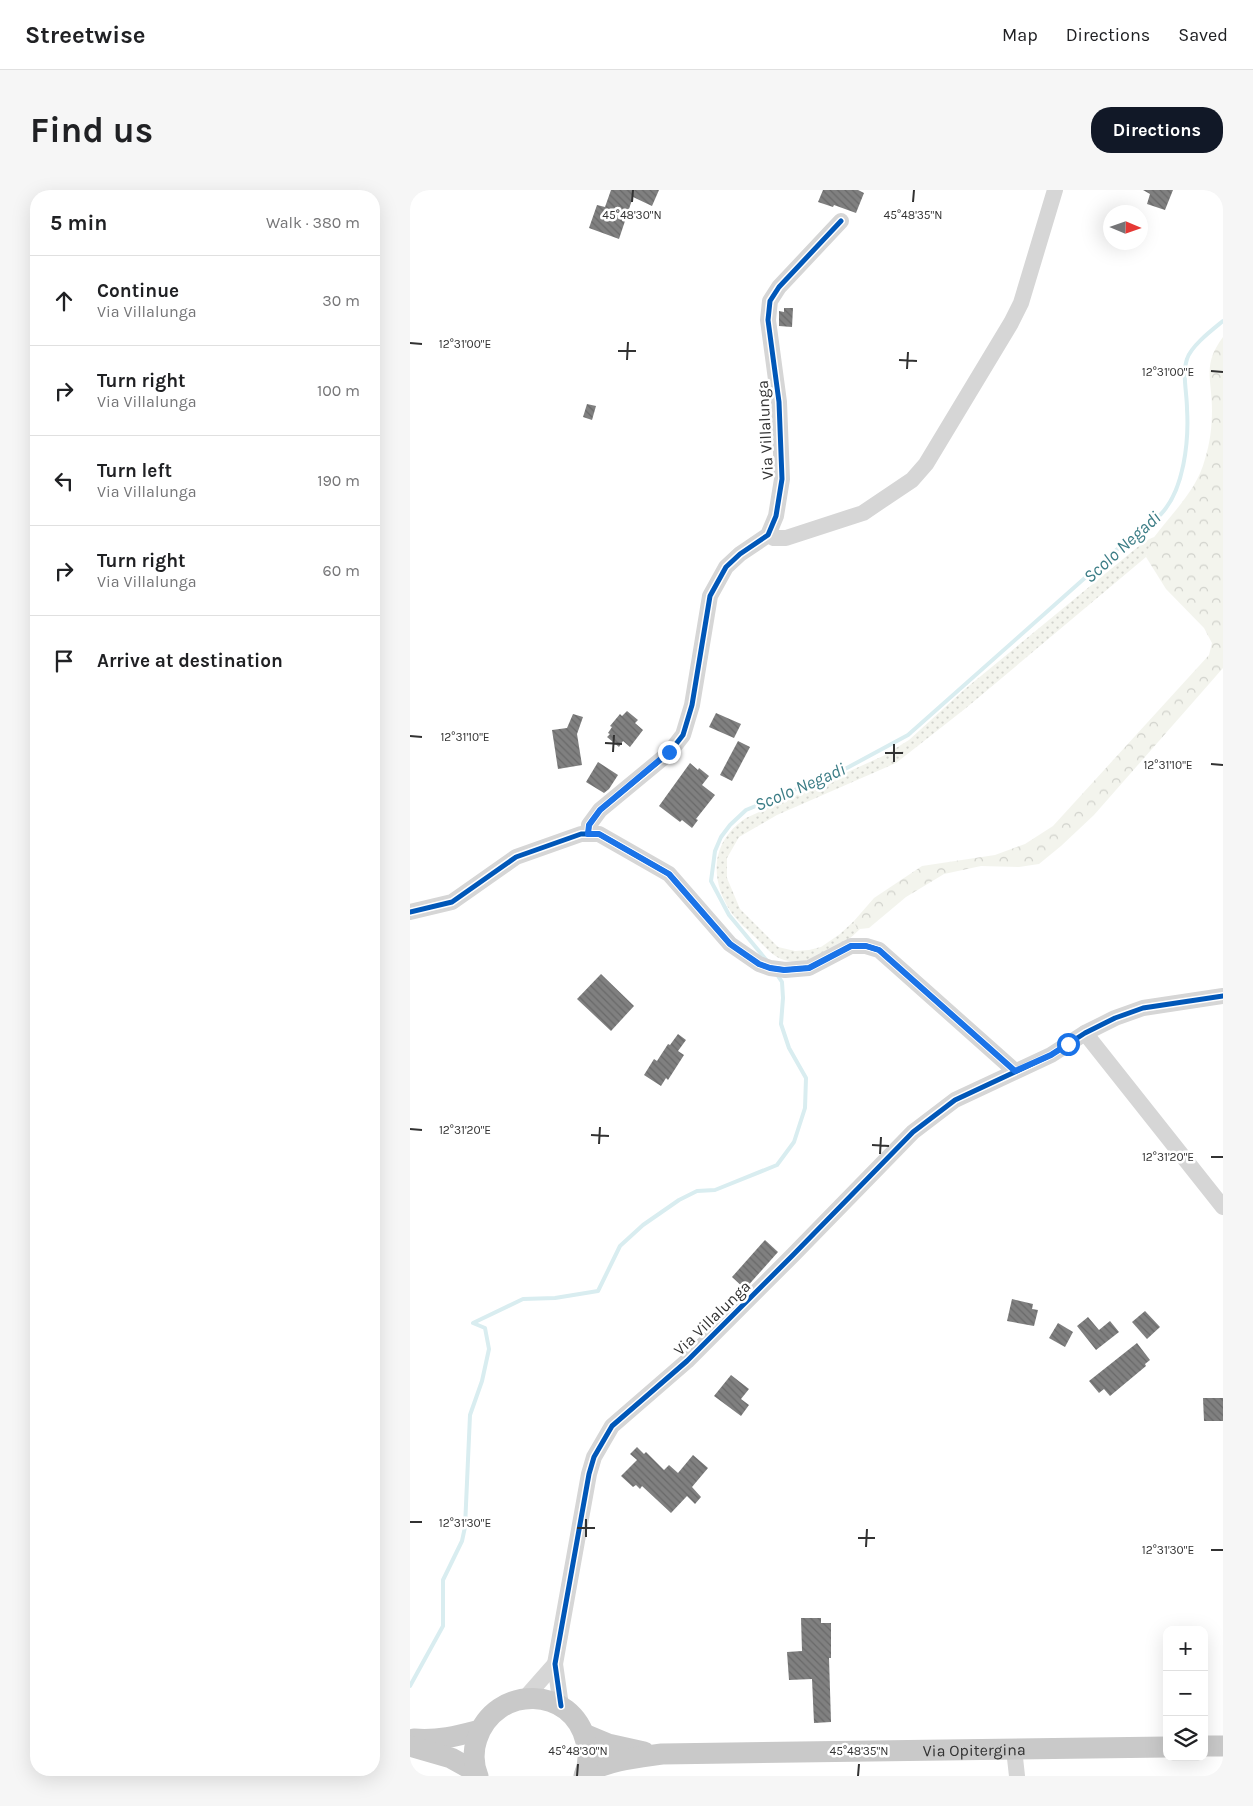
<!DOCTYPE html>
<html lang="en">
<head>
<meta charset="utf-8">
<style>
  body { margin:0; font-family:Karla,sans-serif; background:#f6f6f6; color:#202124 }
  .controls { position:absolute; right:15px; bottom:15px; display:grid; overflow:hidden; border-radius:10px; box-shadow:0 5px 20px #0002 }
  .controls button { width:45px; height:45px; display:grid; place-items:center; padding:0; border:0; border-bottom:1px solid #e0e0e0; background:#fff; color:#202124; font:25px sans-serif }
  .compass { position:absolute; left:693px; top:15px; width:45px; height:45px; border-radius:50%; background:#fff; box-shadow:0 5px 20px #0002; rotate:92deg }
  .stop { position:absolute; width:15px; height:15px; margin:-11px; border:4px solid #1a73e8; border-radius:50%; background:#fff }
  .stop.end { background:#1a73e8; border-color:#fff; box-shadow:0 1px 5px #0008 }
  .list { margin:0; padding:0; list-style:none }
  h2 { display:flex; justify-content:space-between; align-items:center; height:65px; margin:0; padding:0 20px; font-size:21px }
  h2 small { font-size:16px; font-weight:400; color:#757577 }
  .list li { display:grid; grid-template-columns:32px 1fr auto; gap:15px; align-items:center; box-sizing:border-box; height:90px; padding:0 20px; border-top:1px solid #e0e0e0 }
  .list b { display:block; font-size:19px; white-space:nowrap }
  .list p { margin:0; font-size:16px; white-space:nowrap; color:#757577 }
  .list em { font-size:16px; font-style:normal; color:#757577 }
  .icon { flex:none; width:28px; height:28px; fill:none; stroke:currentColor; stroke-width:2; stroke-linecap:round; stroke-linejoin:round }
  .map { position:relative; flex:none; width:813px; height:1586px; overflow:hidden; border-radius:20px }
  header { display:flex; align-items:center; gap:30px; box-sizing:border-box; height:70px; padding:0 25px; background:#fff; border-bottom:1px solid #e0e0e0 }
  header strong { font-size:24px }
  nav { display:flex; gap:28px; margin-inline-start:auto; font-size:18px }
  .intro { display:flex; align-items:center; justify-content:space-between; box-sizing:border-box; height:120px; padding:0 30px }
  h1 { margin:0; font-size:35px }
  .button { padding:12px 22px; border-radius:20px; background:#111827; color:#fff; font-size:18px; font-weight:700 }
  main { display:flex; gap:30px; padding:0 30px }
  aside { flex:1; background:#fff; border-radius:20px; box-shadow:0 5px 20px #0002 }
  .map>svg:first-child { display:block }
  .grass { fill:url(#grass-dots) }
  .forest { fill:url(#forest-crowns) }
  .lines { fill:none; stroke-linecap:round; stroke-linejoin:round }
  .stream { stroke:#d9edf0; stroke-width:4 }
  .building { fill:url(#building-back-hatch) }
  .minor { stroke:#d6d6d6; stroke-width:16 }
  .major { stroke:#c9c9c9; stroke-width:21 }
  .cycleway-casing { stroke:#fff; stroke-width:8 }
  .cycleway { stroke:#0057b8; stroke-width:5 }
  .route { stroke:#1a73e8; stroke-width:6 }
  .ticks { fill:none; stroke:#323232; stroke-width:2 }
  .labels { text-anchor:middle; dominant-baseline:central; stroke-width:5; stroke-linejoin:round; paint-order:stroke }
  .street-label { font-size:16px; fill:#323232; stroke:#fff }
  .water-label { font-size:18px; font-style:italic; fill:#3c7d86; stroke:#fff }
  .ticks-label { font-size:12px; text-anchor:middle; fill:#323232; stroke:#fff; stroke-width:5; stroke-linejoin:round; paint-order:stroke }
</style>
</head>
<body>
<header>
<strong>Streetwise</strong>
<nav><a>Map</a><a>Directions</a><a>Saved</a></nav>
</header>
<div class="intro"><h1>Find us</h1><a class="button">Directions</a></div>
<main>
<aside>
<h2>5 min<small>Walk · 380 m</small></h2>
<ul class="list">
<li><svg class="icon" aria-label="ahead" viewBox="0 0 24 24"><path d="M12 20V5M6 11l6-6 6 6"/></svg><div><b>Continue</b><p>Via Villalunga</p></div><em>30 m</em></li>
<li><svg class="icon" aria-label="right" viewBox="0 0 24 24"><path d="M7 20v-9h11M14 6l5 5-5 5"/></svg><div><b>Turn right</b><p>Via Villalunga</p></div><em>100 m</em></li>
<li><svg class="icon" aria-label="left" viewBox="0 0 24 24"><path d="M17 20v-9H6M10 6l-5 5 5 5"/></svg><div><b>Turn left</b><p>Via Villalunga</p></div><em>190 m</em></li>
<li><svg class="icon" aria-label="right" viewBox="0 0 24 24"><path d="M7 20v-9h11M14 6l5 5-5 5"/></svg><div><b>Turn right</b><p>Via Villalunga</p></div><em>60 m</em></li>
<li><svg class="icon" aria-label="arrive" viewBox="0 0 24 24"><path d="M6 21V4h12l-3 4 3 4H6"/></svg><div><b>Arrive at destination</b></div></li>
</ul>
</aside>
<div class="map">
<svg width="813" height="1586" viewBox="0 0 813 1586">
  <defs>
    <pattern id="grass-dots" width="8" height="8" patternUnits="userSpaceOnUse" patternTransform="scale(1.25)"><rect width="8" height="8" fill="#f3f4ed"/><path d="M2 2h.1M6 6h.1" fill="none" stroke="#d1d2cc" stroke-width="1.8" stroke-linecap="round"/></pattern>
    <pattern id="forest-crowns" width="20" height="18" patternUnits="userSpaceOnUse" patternTransform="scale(1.25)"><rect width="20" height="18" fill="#f3f4ed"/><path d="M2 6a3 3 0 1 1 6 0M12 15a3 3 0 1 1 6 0" fill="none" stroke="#d1d2cc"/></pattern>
    <pattern id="building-back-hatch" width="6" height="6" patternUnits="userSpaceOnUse" patternTransform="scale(1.25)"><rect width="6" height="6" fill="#808080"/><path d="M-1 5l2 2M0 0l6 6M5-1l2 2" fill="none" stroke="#696969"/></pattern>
  </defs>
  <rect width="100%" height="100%" fill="#fff"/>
  <path class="grass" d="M744,347l-8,20 -180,151 -70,55 -119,52 -38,22 -12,21v20l13,31 38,38 17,4 14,-1 12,-3 19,-13 14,-13 2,6 4,2c-18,18 -45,35 -71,32 -13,-1 -23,-13 -31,-21 -9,-9 -20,-18 -27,-28 -22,-33 -20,-71 15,-94l137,-62 26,-16 56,-51 180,-148z"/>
  <path class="forest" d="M813,147v331l-129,147 -33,31 -22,18 -20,3 -38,-1 -37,8 -38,23 -37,31 -9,1 -4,-2 -2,-6 20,-23 48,-32 73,-11 30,-11 28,-18 156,-171 3,-12 -8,-15 -38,-39 -20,-32c2,-7 4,-16 9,-21 18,-24 42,-46 50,-77 5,-16 7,-32 7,-49 0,-31 -10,-45 11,-73z"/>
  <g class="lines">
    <g class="stream">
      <path d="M358,772l-39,-47 -18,-34 4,-30 6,-14 9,-12 16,-15 99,-41 63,-34 223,-198c9,-7 21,-14 30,-23 23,-24 28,-73 26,-105 0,-16 -5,-35 0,-50 4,-13 25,-29 36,-38"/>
      <polyline points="0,1496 33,1436 33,1390 52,1351 55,1337 60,1225 72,1191 79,1159 75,1138 63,1133 113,1109 145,1108 188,1101 210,1056 233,1035 269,1010 287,1001 305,1000 367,975 384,952 395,918 396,888 379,858 371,834 373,808 372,792 366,783"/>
    </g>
  </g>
  <g class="building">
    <polygon points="201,0 249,0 242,16 223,7 209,49 179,38 187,15 195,17"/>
    <polygon points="413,0 448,0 454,3 446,23 424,15 423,17 408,12"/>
    <polygon points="733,0 763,0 755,20 737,14 740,4"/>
    <polygon points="374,118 383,118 382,137 369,136 369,121 374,122"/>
    <polygon points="177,214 186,216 182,230 173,227"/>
    <polygon points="217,521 228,530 225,533 233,540 220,557 213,551 209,557 197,547 200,544 198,543 202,537 200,536 210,524 212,526"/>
    <polygon points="306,523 331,534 324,548 299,537"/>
    <polygon points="163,524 173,527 167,544 172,575 148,579 142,540 157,538"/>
    <polygon points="328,551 340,557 322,591 310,585"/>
    <polygon points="188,572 208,585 199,599 194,603 176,592"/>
    <polygon points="280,573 288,580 289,578 299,586 292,595 305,605 286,629 288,630 282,638 272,630 270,632 249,616"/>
    <polygon points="191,784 224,816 201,841 167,809"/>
    <polygon points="268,844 276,850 268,861 274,865 258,890 256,888 251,896 234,885 244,869 247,871 258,854 260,855"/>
    <polygon points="355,1050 368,1062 335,1099 322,1087"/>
    <polygon points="602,1109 623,1114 622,1119 628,1120 624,1136 597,1131"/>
    <polygon points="735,1121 750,1137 737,1149 722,1132"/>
    <polygon points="678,1127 689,1140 700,1131 709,1142 686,1160 667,1136"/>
    <polygon points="648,1133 663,1142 655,1157 639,1148"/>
    <polygon points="727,1153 740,1170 735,1174 736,1176 700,1206 694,1199 689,1203 679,1191"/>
    <polygon points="321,1185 339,1199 331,1209 339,1215 331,1226 304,1206"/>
    <polygon points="793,1208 813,1208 813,1231 794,1231"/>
    <polygon points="227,1257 234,1264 236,1262 254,1280 259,1275 268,1283 283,1265 298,1278 282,1297 291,1307 285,1314 277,1306 261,1323 232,1296 230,1299 226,1295 223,1297 211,1286 227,1270 220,1264"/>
    <polygon points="391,1428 411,1428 411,1433 421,1433 421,1468 419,1468 421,1532 404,1533 402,1489 379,1490 377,1462 392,1461"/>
  </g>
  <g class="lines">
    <g class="minor">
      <polyline points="358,345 364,348 376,348 453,323 502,290 516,274 601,133 611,113 645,0"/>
      <polyline points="178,644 179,635 190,620 259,563 273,545 282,515 300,406 316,377 330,364 358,345 366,326 372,289 369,212 358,130 360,111 369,97 431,31"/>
      <polyline points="0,722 42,712 106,667 171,644 189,644 259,684 320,754 349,774 360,778 375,780 399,778 441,756 456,756 469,760 605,881"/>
      <polyline points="675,843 813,1017"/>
      <polyline points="115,1508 145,1474"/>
      <polyline points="151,1516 145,1474 179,1284 184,1267 202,1236 277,1171 383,1065 503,942 545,910 641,865 675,843 705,828 733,818 813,806"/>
      <polyline points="604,1559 607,1586"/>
    </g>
    <g class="major">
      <polyline points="174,1544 198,1554 234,1562"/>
      <path d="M4,1549c24,2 43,-3 66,-9"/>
      <polyline points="0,1556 41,1568 66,1582"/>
      <polyline points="794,1556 813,1556"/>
      <path id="s1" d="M175,1583c26,-13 49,-15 77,-19l505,-7"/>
      <path d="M68,1586c-5,-11 -5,-26 -1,-37 18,-55 96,-54 109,3 3,11 3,23 -2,34"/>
    </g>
    <g class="cycleway-casing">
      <g id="cycleway">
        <polyline points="178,644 179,635 190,620 259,563 273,545 282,515 300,406 316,377 330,364 358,345 366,326 372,289 369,212 358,130 360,111 369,97 431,31"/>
        <polyline points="0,722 42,712 106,667 171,644 189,644 259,684 320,754 349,774 360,778 375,780 399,778 441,756 456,756 469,760 605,881"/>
        <polyline points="151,1516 145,1474 179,1284 184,1267 202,1236 277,1171 383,1065 503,942 545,910 641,865 675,843 705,828 733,818 813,806"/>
      </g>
    </g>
    <use href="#cycleway" class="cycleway"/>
  </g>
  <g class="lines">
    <polyline class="route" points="259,562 190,620 179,635 178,644 189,644 259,684 320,754 349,774 360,778 374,780 399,778 441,756 456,756 469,760 605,881 641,865 658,854"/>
  </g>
  <path class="ticks" d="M222,12l1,-12M503,12l1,-12M0,153l12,1M208,161h18M217,170l1,-18M489,170l18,1M497,179l1,-17M801,181l12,1M0,546l12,1M195,553l17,1M203,562l1,-17M475,563h18M484,572v-18M801,574l12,1M0,939l12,1M181,945l18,1M189,954l1,-17M462,955l17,1M470,964l1,-17M801,967h12M0,1332h12M167,1338h18M176,1347v-18M448,1348h17M456,1357l1,-18M801,1360h12M167,1586l1,-12M448,1586l1,-12"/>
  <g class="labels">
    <g class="street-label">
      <text transform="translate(355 240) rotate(-93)">Via Villalunga</text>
      <text transform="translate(302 1128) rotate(-44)">Via Villalunga</text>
      <text stroke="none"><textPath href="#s1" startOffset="392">Via Opitergina</textPath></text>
    </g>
    <g class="water-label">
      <text transform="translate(712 357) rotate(-42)">Scolo Negadi</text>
      <text transform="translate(390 597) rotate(-23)">Scolo Negadi</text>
    </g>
  </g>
  <g class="ticks-label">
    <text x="222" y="29">45°48'30"N</text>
    <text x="503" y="29">45°48'35"N</text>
    <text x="55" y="158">12°31'00"E</text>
    <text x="758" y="186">12°31'00"E</text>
    <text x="55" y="551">12°31'10"E</text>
    <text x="758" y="579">12°31'10"E</text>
    <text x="55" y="944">12°31'20"E</text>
    <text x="758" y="971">12°31'20"E</text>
    <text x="55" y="1337">12°31'30"E</text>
    <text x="758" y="1364">12°31'30"E</text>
    <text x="168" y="1565">45°48'30"N</text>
    <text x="449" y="1565">45°48'35"N</text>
  </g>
</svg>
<div class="controls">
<button>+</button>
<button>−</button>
<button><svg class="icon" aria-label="layers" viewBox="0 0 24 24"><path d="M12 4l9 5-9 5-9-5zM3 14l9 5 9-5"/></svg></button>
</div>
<svg class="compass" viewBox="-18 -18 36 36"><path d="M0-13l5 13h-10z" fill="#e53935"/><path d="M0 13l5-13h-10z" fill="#757577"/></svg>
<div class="stop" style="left:658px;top:854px"></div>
<div class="stop end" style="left:259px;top:562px"></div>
</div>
</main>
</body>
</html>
